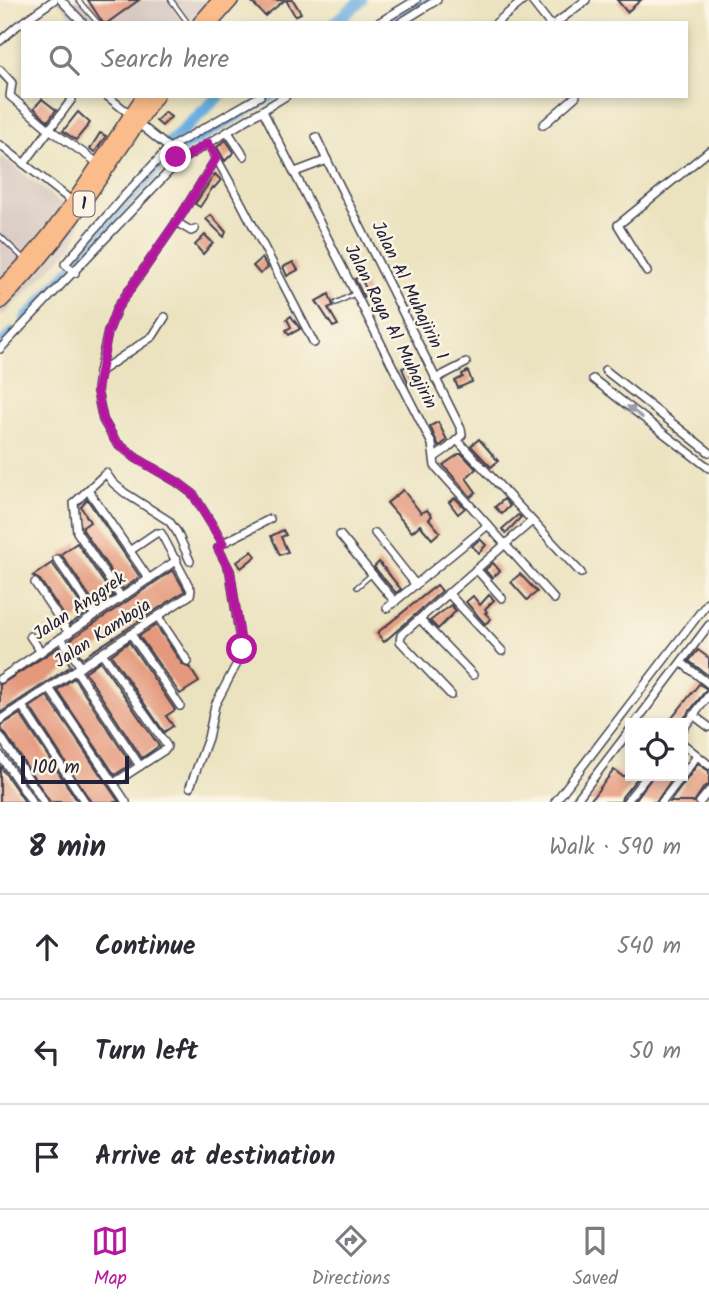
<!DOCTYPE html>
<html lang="en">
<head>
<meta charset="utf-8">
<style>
  body { margin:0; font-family:Kalam,sans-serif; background:#f7f7f7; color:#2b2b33 }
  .controls { position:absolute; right:21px; bottom:21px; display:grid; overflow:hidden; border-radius:0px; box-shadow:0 4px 10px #0003 }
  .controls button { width:63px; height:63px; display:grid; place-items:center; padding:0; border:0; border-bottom:2px solid #e1e1e2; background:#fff; color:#2b2b33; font:35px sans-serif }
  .scale { position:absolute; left:21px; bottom:18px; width:108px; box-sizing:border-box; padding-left:7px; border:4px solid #22223b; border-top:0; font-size:19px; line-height:24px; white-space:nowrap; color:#22223b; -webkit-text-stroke:5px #fcf5e5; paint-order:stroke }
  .stop { position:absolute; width:21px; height:21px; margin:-16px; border:5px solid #b5179e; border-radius:50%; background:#fff }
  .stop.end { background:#b5179e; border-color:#fff; box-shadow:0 2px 7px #0008 }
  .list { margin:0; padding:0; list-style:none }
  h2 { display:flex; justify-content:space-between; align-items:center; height:91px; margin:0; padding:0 28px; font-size:30px }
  h2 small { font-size:23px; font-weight:400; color:#7c7c81 }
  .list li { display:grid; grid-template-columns:46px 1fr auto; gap:21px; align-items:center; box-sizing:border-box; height:105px; padding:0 28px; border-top:2px solid #e1e1e2 }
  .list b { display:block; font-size:26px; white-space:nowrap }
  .list em { font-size:23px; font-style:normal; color:#7c7c81 }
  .icon { flex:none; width:38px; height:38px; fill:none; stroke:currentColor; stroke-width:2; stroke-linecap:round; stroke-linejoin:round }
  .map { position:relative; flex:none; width:709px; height:802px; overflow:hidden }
  .search { position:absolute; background:#fff; box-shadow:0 4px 10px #0003; left:21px; right:21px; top:21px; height:77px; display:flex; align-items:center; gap:18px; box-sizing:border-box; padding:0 24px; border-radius:0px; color:#7c7c81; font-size:26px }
  .sheet { height:406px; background:#fff }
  nav { display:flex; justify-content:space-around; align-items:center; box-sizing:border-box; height:98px; border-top:2px solid #e1e1e2; background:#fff; font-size:19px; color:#7c7c81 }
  nav a { display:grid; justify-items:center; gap:4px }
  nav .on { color:#b5179e }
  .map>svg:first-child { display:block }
  .industrial { fill:#cfc0bb }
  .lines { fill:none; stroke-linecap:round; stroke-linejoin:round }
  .canal { stroke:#6aaee0; stroke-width:8 }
  .river { stroke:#6aaee0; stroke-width:12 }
  .building { fill:#e4987c }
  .lane-casing { stroke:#403f4f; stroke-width:6 }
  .street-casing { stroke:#403f4f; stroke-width:10 }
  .highway-casing { stroke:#403f4f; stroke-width:15 }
  .lane { stroke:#fff; stroke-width:3.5 }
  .street { stroke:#fff; stroke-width:7 }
  .highway { stroke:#f9bc8a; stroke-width:12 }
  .oneway { fill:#9c9ca7 }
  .route { stroke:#b5179e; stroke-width:9 }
  .labels { text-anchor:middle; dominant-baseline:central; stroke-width:5; stroke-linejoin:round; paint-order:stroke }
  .shield { fill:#fcf5e5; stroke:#63616e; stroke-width:2 }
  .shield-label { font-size:16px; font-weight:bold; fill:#22223b }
  .street-label { font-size:18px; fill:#22223b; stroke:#fcf5e5 }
</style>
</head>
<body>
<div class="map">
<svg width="709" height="802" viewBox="0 0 709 802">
  <rect width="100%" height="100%" fill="#fcf5e5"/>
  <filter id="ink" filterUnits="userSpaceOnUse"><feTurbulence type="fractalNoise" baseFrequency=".0143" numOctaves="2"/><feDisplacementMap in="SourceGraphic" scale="14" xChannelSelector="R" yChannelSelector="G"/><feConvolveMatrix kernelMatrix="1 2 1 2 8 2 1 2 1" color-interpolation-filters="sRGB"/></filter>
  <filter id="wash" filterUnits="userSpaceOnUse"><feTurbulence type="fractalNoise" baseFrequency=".00686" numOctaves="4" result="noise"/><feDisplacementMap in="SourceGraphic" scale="28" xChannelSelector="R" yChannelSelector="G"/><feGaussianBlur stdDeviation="1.57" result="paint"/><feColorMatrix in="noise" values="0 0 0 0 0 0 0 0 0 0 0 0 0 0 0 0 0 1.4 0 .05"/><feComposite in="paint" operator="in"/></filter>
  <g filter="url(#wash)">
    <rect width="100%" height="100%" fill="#ebe3c0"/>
    <g class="industrial">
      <polygon points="57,0 210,0 187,23 78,23"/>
      <polygon points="0,155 81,219 74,245 0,318"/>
    </g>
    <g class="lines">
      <g class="canal">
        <polyline points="392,23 429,0"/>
        <polyline points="24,319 164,164 179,151 273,96"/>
        <polyline points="0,343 13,331"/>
      </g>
      <g class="river">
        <polyline points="335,23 361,0"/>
        <polyline points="168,144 219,96"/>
      </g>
    </g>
    <g id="blocks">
      <g class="building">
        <polygon points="88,0 139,0 107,23 103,23"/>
        <polygon points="250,0 285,0 265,16"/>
        <polygon points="286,0 293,0 301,13 295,16"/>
        <polygon points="617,0 641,0 627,12"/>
        <polygon points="42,99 56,110 48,121 34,108"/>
        <polygon points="78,112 90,123 76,140 63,131"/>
        <polygon points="165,112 171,117 162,126 156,121"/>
        <polygon points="100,133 106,136 95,152 90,149"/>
        <polygon points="226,140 234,152 225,161 217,147"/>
        <polygon points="215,174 221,180 214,188 213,187 200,207 195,204"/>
        <polygon points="211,215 226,232 224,237 206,219"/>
        <polygon points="205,235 213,243 203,254 195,245"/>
        <polygon points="262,258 268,268 260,274 253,266"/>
        <polygon points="293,262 298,270 287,276 283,267"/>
        <polygon points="360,276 369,295 364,297 355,279"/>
        <polygon points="329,294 333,306 328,308 338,325 333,327 316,301"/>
        <polygon points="291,316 300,329 289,335 286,330 291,327 287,319"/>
        <polygon points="408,366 414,382 409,385 402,368"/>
        <polygon points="468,371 472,382 458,388 455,381 463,377 462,374"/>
        <polygon points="438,422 447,440 439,447 430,426"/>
        <polygon points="479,439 498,461 491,467 471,446"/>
        <polygon points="459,454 462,454 476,469 466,478 476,492 471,497 443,465"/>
        <polygon points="403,490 421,513 427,510 432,516 429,519 440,532 432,539 420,525 412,532 387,503"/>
        <polygon points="455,498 465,508 458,514 449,502"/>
        <polygon points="87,499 140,577 123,589 83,530 83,527 90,522 81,507"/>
        <polygon points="504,499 510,506 502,514 495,507"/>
        <polygon points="518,515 521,517 506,533 502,529"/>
        <polygon points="283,530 286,535 281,537 288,552 280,555 271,536"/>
        <polygon points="480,539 486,545 479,553 472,546"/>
        <polygon points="77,543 113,596 97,607 61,554"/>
        <polygon points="252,551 256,556 241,568 237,562"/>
        <polygon points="379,562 401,589 396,593 374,567"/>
        <polygon points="52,563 87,613 70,624 40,580 33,576"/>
        <polygon points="493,563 500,571 492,578 485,570"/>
        <polygon points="173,570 185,591 82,658 70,640"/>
        <polygon points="520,574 537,592 527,600 511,582"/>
        <polygon points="437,585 442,591 384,642 377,633"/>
        <polygon points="489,595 494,600 485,609 487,612 485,613 491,619 485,624 466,602 473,596 480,605"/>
        <polygon points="451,605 456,611 438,629 430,621"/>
        <polygon points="156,625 183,665 190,668 199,682 180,694 139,636"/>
        <polygon points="129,642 175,710 166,716 173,726 164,732 111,655"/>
        <polygon points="59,647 71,666 0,713 0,685"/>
        <polygon points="698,650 709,658 709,676 689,661"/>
        <polygon points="100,661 159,746 142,758 85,672"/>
        <polygon points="74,678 131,764 115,775 57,690"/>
        <polygon points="699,684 707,689 680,723 668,723"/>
        <polygon points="47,696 119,802 91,802 30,707"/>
        <polygon points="20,714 78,802 50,802 5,733 1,730 0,726"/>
        <polygon points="698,764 709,771 709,785 704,787 694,802 670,802"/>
        <polygon points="0,766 25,802 0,802"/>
        <polygon points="614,770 622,776 639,776 622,797 621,802 589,802"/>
        <polygon points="653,776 674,776 656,802 634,802"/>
      </g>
    </g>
  </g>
  <g filter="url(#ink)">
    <use href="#blocks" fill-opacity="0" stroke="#403f4f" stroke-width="2"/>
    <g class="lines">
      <g class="lane-casing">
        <g id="lane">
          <polyline points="78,0 98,23"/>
          <polyline points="171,0 188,23"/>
          <polyline points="0,236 25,260"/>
          <polyline points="336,303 354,294"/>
          <polyline points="404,310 415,305"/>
          <polyline points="357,587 371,575"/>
        </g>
      </g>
      <g class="street-casing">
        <g id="street">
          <polyline points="61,0 83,23"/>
          <polyline points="531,0 549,23"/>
          <polyline points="378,23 416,0"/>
          <polyline points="400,23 437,0"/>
          <polyline points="496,23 524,0"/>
          <polyline points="556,23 586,0"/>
          <polyline points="0,41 17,26 54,0"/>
          <polyline points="0,70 12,83 10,96 49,129 98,163"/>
          <polyline points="107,96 131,115"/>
          <polyline points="263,111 432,444 435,466 554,599"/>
          <polyline points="138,123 169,148 178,162"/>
          <polyline points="543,125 576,96"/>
          <polyline points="228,132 244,156"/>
          <polyline points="316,137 327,160"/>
          <polyline points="208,143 238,197 314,343"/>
          <polyline points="0,145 73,202"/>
          <polyline points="24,164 72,99"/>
          <polyline points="295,172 327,160 461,429 462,435 448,448 435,457"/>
          <polyline points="176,222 191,231 195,229"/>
          <polyline points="647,272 618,225 709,151"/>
          <polyline points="75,273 65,264 124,196 169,148 260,96"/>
          <polyline points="0,349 178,162 286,96"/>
          <polyline points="605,370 709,452"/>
          <polyline points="99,372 153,336 165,317"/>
          <polyline points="435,379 466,363"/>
          <polyline points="593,379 709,468"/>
          <polyline points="457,440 581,573"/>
          <polyline points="88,490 106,473 113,483 125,493 169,521 177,532 190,561"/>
          <polyline points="375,533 416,585"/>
          <polyline points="340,535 395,602"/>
          <polyline points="223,543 270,519"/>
          <polyline points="57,559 95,615"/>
          <polyline points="476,569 502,598"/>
          <polyline points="35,583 69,633"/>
          <polyline points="448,593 502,651"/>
          <polyline points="121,597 77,532 74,503 88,490 149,579"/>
          <polyline points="387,608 488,525"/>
          <polyline points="158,617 188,662"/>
          <polyline points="420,619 473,675"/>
          <polyline points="131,634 180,706"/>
          <polyline points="30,636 41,652"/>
          <polyline points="61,638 81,667"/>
          <polyline points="102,653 167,746 166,749 114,783"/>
          <polyline points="682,663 709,684"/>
          <polyline points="76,670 140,766"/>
          <polyline points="0,679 177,560"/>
          <polyline points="49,688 126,802"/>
          <polyline points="451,695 400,641 401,635 532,521"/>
          <polyline points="22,706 85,802"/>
          <polyline points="693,715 709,727"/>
          <polyline points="0,720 190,595 191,590 161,533 156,533 131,550"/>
          <polyline points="635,723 709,625"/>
          <polyline points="683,729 709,695"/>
          <polyline points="0,736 44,802"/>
          <polyline points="683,744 709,765"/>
          <polyline points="0,755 32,802"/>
          <polyline points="683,775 697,756"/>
          <polyline points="190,787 208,738 215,705 242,654 230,571 218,548 223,543 222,541 193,494 177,482 136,458 116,442 103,420 97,391 99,372 108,332 117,308 182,214 217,157"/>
          <polyline points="627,801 647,776"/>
          <polyline points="555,802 709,601"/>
          <polyline points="575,802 630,730"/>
          <polyline points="662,802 682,776"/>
          <polyline points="700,802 709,791"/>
        </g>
      </g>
      <g class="highway-casing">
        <g id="highway">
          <polyline points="199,23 219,0"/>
          <polyline points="212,23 232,0"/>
          <path d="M0,288c59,-55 98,-126 143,-192"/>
          <path d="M0,303c63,-62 107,-135 157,-207"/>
        </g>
      </g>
      <use href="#lane" class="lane"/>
      <use href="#street" class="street"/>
      <use href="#highway" class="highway"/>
    </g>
    <defs><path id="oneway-solid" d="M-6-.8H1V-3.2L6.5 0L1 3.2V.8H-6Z" transform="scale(1.75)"/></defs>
    <use class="oneway" href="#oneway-solid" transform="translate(635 412) rotate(-142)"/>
  </g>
  <g class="lines" filter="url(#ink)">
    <polyline class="route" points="176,157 178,162 208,143 217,157 182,214 117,308 108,332 97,391 103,419 116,442 136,458 177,482 193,494 223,543 218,548 230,571 242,649"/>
  </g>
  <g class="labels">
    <rect class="shield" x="73.5" y="191.5" width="21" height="25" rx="5"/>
    <g class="shield-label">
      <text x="84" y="204">1</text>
    </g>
    <g class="street-label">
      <text transform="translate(409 291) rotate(64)">Jalan Al Muhajirin 1</text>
      <text transform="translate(390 327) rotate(63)">Jalan Raya Al Muhajirin</text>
      <text transform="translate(80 607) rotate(-34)">Jalan Anggrek</text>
      <text transform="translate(103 634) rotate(-33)">Jalan Kamboja</text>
    </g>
  </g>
</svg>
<div class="controls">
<button><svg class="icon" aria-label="locate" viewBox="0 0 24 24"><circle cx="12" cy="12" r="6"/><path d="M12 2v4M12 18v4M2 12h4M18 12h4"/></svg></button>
</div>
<div class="scale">100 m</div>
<div class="stop" style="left:242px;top:649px"></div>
<div class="stop end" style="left:176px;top:157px"></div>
<div class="search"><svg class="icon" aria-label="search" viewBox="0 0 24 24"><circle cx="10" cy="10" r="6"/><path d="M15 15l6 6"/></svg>Search here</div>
</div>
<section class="sheet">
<h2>8 min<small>Walk · 590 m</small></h2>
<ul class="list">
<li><svg class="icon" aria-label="ahead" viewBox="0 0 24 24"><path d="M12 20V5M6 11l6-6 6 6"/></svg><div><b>Continue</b></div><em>540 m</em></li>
<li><svg class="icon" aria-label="left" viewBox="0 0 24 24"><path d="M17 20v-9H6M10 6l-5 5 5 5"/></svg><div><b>Turn left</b></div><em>50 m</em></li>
<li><svg class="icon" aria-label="arrive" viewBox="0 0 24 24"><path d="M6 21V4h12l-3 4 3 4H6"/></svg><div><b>Arrive at destination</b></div></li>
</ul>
</section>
<nav>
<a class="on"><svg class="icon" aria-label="map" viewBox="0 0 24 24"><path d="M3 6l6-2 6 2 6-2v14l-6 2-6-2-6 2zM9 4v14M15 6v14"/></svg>Map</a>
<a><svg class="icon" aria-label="directions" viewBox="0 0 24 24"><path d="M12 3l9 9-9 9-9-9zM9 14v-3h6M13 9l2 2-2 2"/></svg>Directions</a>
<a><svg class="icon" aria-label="saved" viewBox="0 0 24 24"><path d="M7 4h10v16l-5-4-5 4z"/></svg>Saved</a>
</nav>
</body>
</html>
